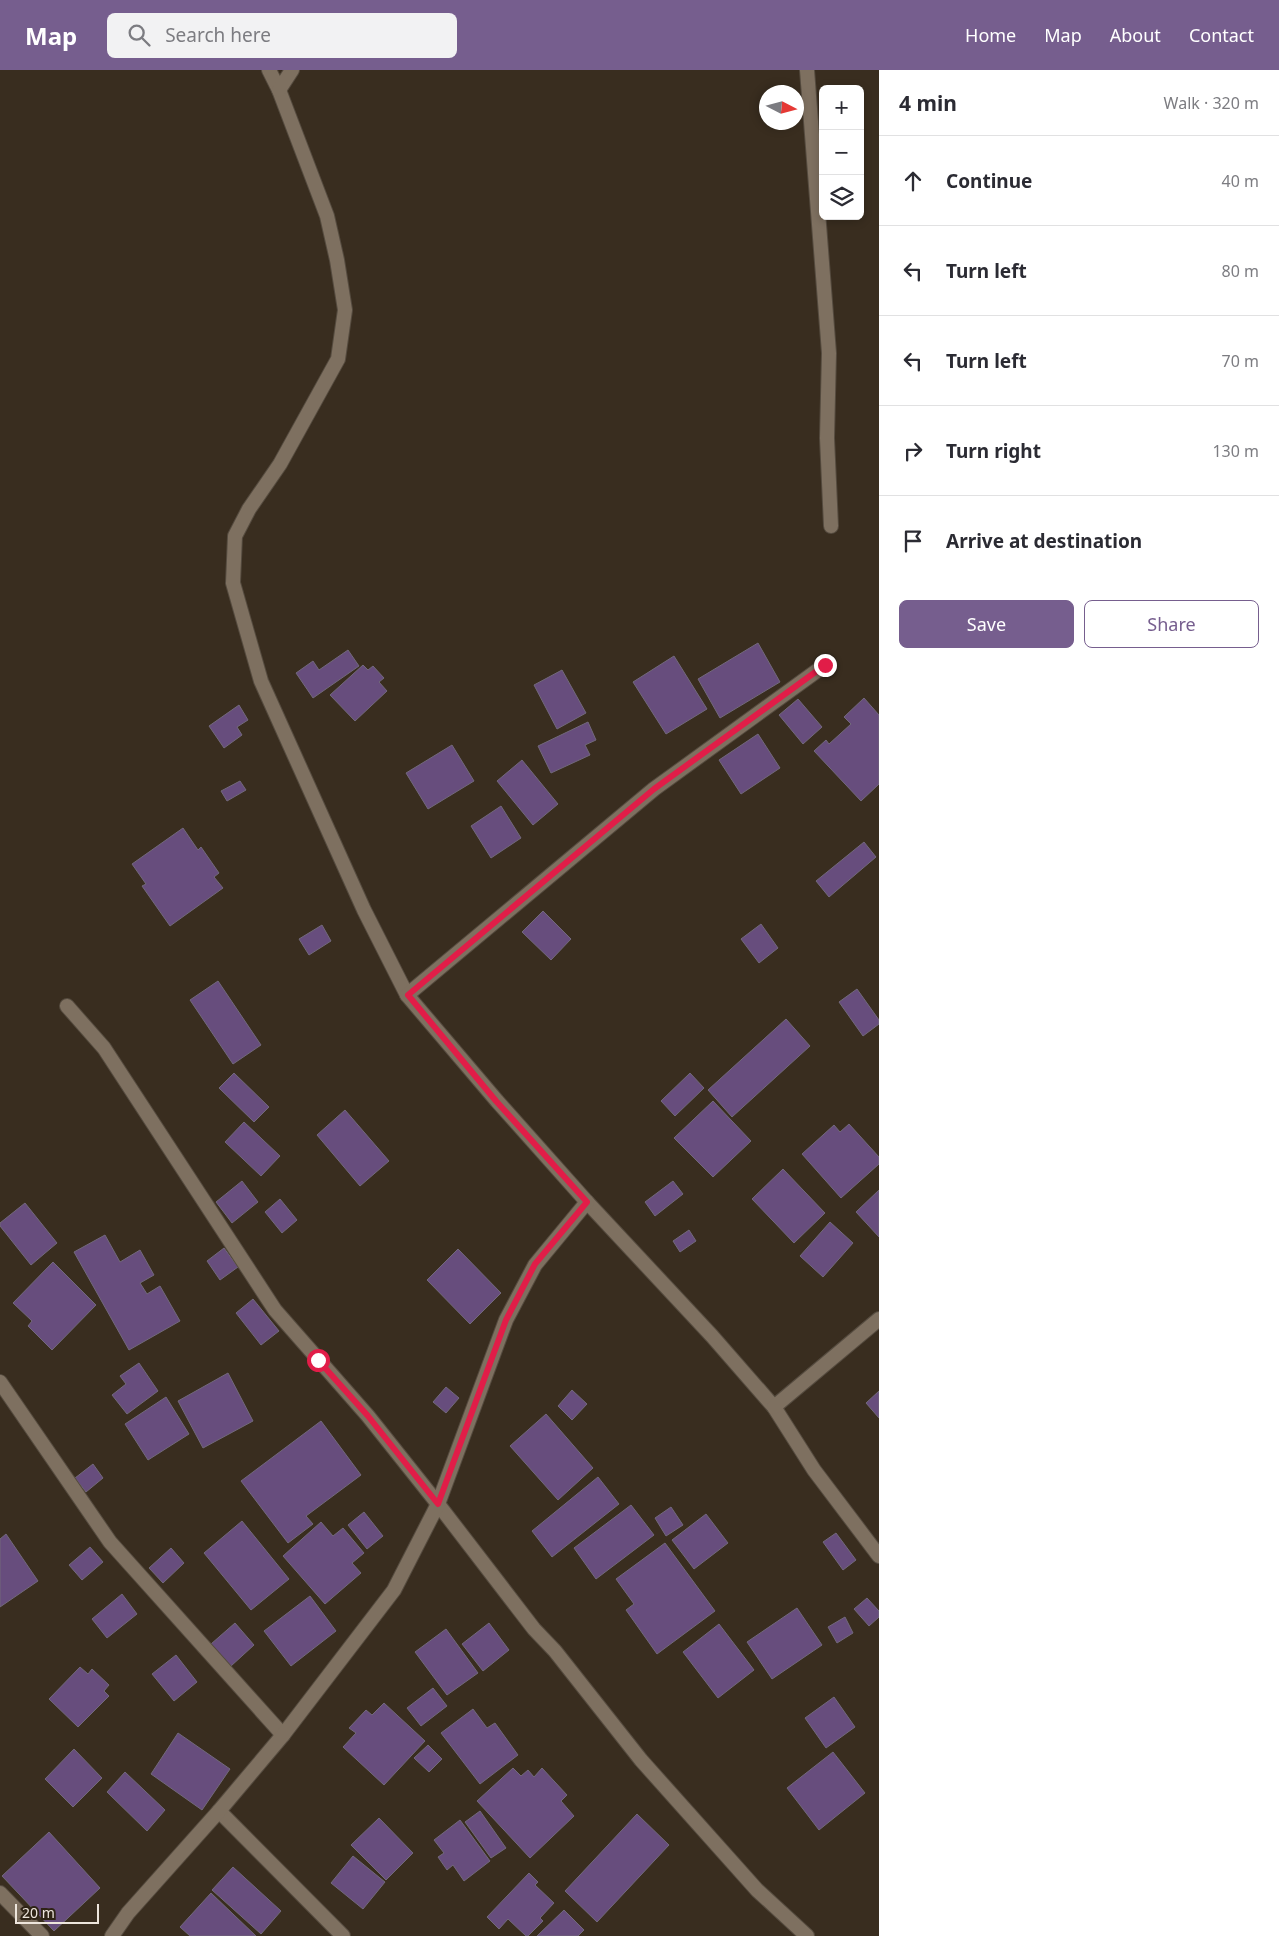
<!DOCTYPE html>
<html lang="en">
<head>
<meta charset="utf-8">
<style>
  body { margin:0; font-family:"Noto Sans",sans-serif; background:#f2f2f3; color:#2b2b33 }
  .controls { position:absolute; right:15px; top:15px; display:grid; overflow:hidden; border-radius:8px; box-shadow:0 2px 8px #0003 }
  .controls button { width:45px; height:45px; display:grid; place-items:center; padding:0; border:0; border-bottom:1px solid #e1e1e2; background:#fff; color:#2b2b33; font:25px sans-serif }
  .compass { position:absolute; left:759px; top:15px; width:45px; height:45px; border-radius:50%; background:#fff; box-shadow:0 2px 8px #0003; rotate:96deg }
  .scale { position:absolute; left:15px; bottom:12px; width:84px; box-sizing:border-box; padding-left:5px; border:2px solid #ede5dc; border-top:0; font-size:14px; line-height:18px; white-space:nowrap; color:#ede5dc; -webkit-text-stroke:4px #2e2315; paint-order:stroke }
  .stop { position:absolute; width:15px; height:15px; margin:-11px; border:4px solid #e11d48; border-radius:50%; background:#fff }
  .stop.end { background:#e11d48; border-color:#fff; box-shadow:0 1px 5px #0008 }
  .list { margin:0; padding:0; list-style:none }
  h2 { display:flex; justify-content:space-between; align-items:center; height:65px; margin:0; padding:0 20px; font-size:21px }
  h2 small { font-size:16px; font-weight:400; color:#7c7c81 }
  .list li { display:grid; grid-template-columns:32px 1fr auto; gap:15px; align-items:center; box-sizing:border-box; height:90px; padding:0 20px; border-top:1px solid #e1e1e2 }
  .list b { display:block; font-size:19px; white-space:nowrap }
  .list em { font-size:16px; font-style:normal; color:#7c7c81 }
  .actions { display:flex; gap:10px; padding:15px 20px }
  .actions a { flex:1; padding:11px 0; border:1px solid #765e8e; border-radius:8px; text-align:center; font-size:18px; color:#765e8e }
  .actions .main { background:#765e8e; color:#fff }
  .icon { flex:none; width:28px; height:28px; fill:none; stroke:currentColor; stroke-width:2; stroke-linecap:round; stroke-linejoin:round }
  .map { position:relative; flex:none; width:879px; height:1866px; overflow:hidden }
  header { display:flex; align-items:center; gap:30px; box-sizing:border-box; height:70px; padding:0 25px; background:#765e8e; color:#fff }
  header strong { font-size:24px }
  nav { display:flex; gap:28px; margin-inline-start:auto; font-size:18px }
  .search { width:350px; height:45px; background:#f2f2f3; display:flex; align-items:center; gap:12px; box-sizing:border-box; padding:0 18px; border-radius:8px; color:#7c7c81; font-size:19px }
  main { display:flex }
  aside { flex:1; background:#fff }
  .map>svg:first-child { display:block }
  .building { fill:#674d7d; stroke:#72697b }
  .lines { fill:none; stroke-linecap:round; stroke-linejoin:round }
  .minor-casing { stroke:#554b3f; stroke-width:16 }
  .minor { stroke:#7e7060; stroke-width:14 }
  .route { stroke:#e11d48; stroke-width:6 }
</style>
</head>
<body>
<header>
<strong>Map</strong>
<div class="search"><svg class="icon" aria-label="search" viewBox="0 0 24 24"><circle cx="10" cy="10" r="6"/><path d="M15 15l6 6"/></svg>Search here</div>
<nav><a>Home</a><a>Map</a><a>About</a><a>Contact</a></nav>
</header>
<main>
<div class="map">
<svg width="879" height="1866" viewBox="0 0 879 1866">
  <rect width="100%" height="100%" fill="#392d1f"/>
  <g class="building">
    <polygon points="758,573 780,612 720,648 698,609"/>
    <polygon points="348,580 359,596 313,628 296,603 313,591 319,600"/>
    <polygon points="674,586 707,639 666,664 633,612"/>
    <polygon points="363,595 368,600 373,596 384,608 379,612 387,621 355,651 330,625"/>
    <polygon points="562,600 586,643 557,659 534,615"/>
    <polygon points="864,628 879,645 879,714 861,731 814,681 826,670 829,674 851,654 844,647"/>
    <polygon points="798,629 822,657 803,674 779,645"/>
    <polygon points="239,635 248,650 237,657 242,665 224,678 209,656"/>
    <polygon points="588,652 596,670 585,675 590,685 551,703 538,676"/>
    <polygon points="758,664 780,698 741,724 719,690"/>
    <polygon points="452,675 474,711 428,739 406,703"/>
    <polygon points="522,690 558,734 533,755 497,711"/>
    <polygon points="240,711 246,720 227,731 221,721"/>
    <polygon points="501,736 521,768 491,788 471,756"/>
    <polygon points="183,758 198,780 201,777 219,803 214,807 223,818 170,856 142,816 146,814 132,794"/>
    <polygon points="864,772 876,787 829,827 816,811"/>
    <polygon points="543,841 571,869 551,890 522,862"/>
    <polygon points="761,854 778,878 759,893 741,869"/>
    <polygon points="322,855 331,871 309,885 299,869"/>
    <polygon points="218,911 261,975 233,994 190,930"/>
    <polygon points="857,919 879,950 879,954 863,966 839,932"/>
    <polygon points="786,949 810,976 732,1047 708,1020"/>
    <polygon points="234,1003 269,1037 254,1052 219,1018"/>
    <polygon points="690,1003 704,1018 675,1046 661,1031"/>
    <polygon points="713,1031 751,1071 713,1107 674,1068"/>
    <polygon points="345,1040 389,1091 360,1116 317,1065"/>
    <polygon points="244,1052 280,1086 261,1106 225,1072"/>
    <polygon points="849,1054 879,1087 879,1094 841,1128 802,1084 834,1055 840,1062"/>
    <polygon points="783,1099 825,1143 794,1173 752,1129"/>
    <polygon points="242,1111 258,1132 232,1153 216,1132"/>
    <polygon points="673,1111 683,1124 655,1146 645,1132"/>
    <polygon points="879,1120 879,1167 856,1142"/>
    <polygon points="280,1129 297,1150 282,1163 265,1142"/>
    <polygon points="25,1133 57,1173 31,1195 0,1156 0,1153"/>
    <polygon points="830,1152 853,1173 823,1207 800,1186"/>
    <polygon points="689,1160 696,1171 680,1182 673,1171"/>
    <polygon points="105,1165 120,1192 140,1180 154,1205 140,1213 147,1224 160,1216 180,1251 129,1280 74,1182"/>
    <polygon points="224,1178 238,1197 220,1210 207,1191"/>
    <polygon points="458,1179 501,1223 470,1254 427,1210"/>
    <polygon points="53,1192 96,1235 52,1280 28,1256 32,1251 13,1233"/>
    <polygon points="253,1229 279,1261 261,1275 236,1243"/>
    <polygon points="139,1293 158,1321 127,1344 112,1325 126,1314 120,1306"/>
    <polygon points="228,1303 253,1351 203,1378 178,1331"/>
    <polygon points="446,1317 459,1328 446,1343 433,1332"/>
    <polygon points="572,1320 587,1334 572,1350 558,1336"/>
    <polygon points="879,1321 879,1348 866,1333"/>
    <polygon points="166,1327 189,1364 148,1390 125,1354"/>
    <polygon points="546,1344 593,1398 558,1430 510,1376"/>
    <polygon points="321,1351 361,1405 306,1446 313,1454 288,1473 241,1411"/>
    <polygon points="93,1394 103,1408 86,1422 75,1408"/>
    <polygon points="598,1407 619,1434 552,1487 532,1461"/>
    <polygon points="631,1435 654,1465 596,1509 574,1478"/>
    <polygon points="671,1437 683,1455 666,1466 655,1448"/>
    <polygon points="364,1442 383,1466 367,1479 348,1455"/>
    <polygon points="706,1444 728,1473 694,1499 672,1470"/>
    <polygon points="242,1451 289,1509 251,1540 204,1483"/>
    <polygon points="321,1452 333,1466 343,1458 364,1483 352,1493 361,1503 325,1534 283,1486"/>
    <polygon points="836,1463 856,1490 843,1500 823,1472"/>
    <polygon points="6,1464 38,1511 0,1537 0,1469"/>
    <polygon points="665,1473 715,1541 657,1584 626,1540 634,1534 616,1509"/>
    <polygon points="90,1477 103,1492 82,1510 69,1495"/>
    <polygon points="171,1478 184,1493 163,1513 149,1498"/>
    <polygon points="122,1524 137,1544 107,1568 92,1549"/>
    <polygon points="310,1526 336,1561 291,1596 264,1561"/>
    <polygon points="867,1528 879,1541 879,1547 869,1556 854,1539"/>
    <polygon points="797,1538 822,1575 772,1609 747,1572"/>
    <polygon points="845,1547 853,1563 837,1573 828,1557"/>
    <polygon points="235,1553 254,1575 231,1596 211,1574"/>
    <polygon points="489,1553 509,1580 483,1601 462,1574"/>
    <polygon points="719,1554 754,1600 718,1628 683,1582"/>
    <polygon points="446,1559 478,1603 447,1625 415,1582"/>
    <polygon points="176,1585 197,1612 174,1631 152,1604"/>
    <polygon points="80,1597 88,1604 92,1599 109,1615 104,1621 109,1626 78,1657 49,1629"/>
    <polygon points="433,1618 447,1636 421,1656 407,1638"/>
    <polygon points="834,1627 855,1657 826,1678 805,1648"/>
    <polygon points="384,1633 425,1671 384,1715 343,1677 356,1663 349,1658 366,1640 372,1645"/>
    <polygon points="473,1639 487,1658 495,1653 518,1685 480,1714 441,1663"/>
    <polygon points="178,1663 230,1699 202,1740 151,1704"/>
    <polygon points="428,1675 442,1689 429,1702 414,1688"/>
    <polygon points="74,1679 102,1708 73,1737 45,1709"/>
    <polygon points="833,1682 865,1723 819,1760 787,1718"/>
    <polygon points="513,1698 521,1706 528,1700 534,1707 542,1698 567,1725 561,1731 574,1746 530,1788 477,1731"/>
    <polygon points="125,1702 165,1740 147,1761 107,1722"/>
    <polygon points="480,1741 506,1778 491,1788 465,1752"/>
    <polygon points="637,1744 669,1775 597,1852 565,1821"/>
    <polygon points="379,1748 413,1783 386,1810 351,1775"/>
    <polygon points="460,1750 490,1791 464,1811 453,1795 447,1800 438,1787 444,1783 434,1770"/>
    <polygon points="49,1762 100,1818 54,1861 2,1806"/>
    <polygon points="353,1786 385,1812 363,1839 331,1813"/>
    <polygon points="233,1797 281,1841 261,1864 212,1820"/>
    <polygon points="529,1803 538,1812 535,1815 554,1833 540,1848 543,1851 528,1866 526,1866 508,1849 499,1859 487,1847"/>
    <polygon points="211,1823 256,1866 190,1866 180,1857"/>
    <polygon points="564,1840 584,1860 578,1866 537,1866"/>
  </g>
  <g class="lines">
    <g class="minor-casing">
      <g id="minor">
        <polyline points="269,0 279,20 327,146 337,190 345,240 338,289 280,394 249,439 235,466 233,513 261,611 364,840 407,925 497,1031 587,1132 712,1266 774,1337 814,1400 879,1486"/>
        <polyline points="807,0 829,283 827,368 831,456"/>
        <polyline points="279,20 292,0"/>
        <polyline points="407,925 654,719 825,595"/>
        <polyline points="67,936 104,978 275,1240 368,1346 438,1434 534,1559 555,1581 641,1690 757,1820 807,1866"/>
        <polyline points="0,1312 110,1472 283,1665"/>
        <polyline points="774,1337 879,1249"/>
        <polyline points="219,1741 343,1866"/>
        <polyline points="0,1823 42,1866"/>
        <polyline points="112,1866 128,1843 219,1741 283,1665 394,1520 438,1434 506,1250 535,1195 587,1132"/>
      </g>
    </g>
    <use href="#minor" class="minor"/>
  </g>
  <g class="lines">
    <polyline class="route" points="318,1290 368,1346 438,1434 506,1250 535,1194 587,1132 496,1031 408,925 654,719 825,595"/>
  </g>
</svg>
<div class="controls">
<button>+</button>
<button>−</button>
<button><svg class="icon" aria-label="layers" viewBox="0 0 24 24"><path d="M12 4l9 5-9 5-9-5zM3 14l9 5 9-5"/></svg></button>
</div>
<svg class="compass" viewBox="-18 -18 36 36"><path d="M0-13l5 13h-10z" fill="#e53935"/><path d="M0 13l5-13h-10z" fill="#7c7c81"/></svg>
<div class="scale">20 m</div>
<div class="stop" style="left:318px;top:1290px"></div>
<div class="stop end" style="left:825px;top:595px"></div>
</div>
<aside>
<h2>4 min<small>Walk · 320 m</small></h2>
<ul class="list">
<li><svg class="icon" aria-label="ahead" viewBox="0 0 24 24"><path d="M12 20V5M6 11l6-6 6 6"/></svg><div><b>Continue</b></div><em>40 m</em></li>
<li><svg class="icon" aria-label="left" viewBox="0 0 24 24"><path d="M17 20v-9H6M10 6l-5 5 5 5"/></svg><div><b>Turn left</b></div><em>80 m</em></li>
<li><svg class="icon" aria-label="left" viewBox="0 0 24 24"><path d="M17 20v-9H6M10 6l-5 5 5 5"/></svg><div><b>Turn left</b></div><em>70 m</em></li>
<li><svg class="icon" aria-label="right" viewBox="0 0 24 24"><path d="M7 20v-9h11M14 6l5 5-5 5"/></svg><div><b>Turn right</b></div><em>130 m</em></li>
<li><svg class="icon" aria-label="arrive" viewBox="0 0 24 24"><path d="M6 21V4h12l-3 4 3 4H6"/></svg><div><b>Arrive at destination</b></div></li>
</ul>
<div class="actions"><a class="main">Save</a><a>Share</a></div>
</aside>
</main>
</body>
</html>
